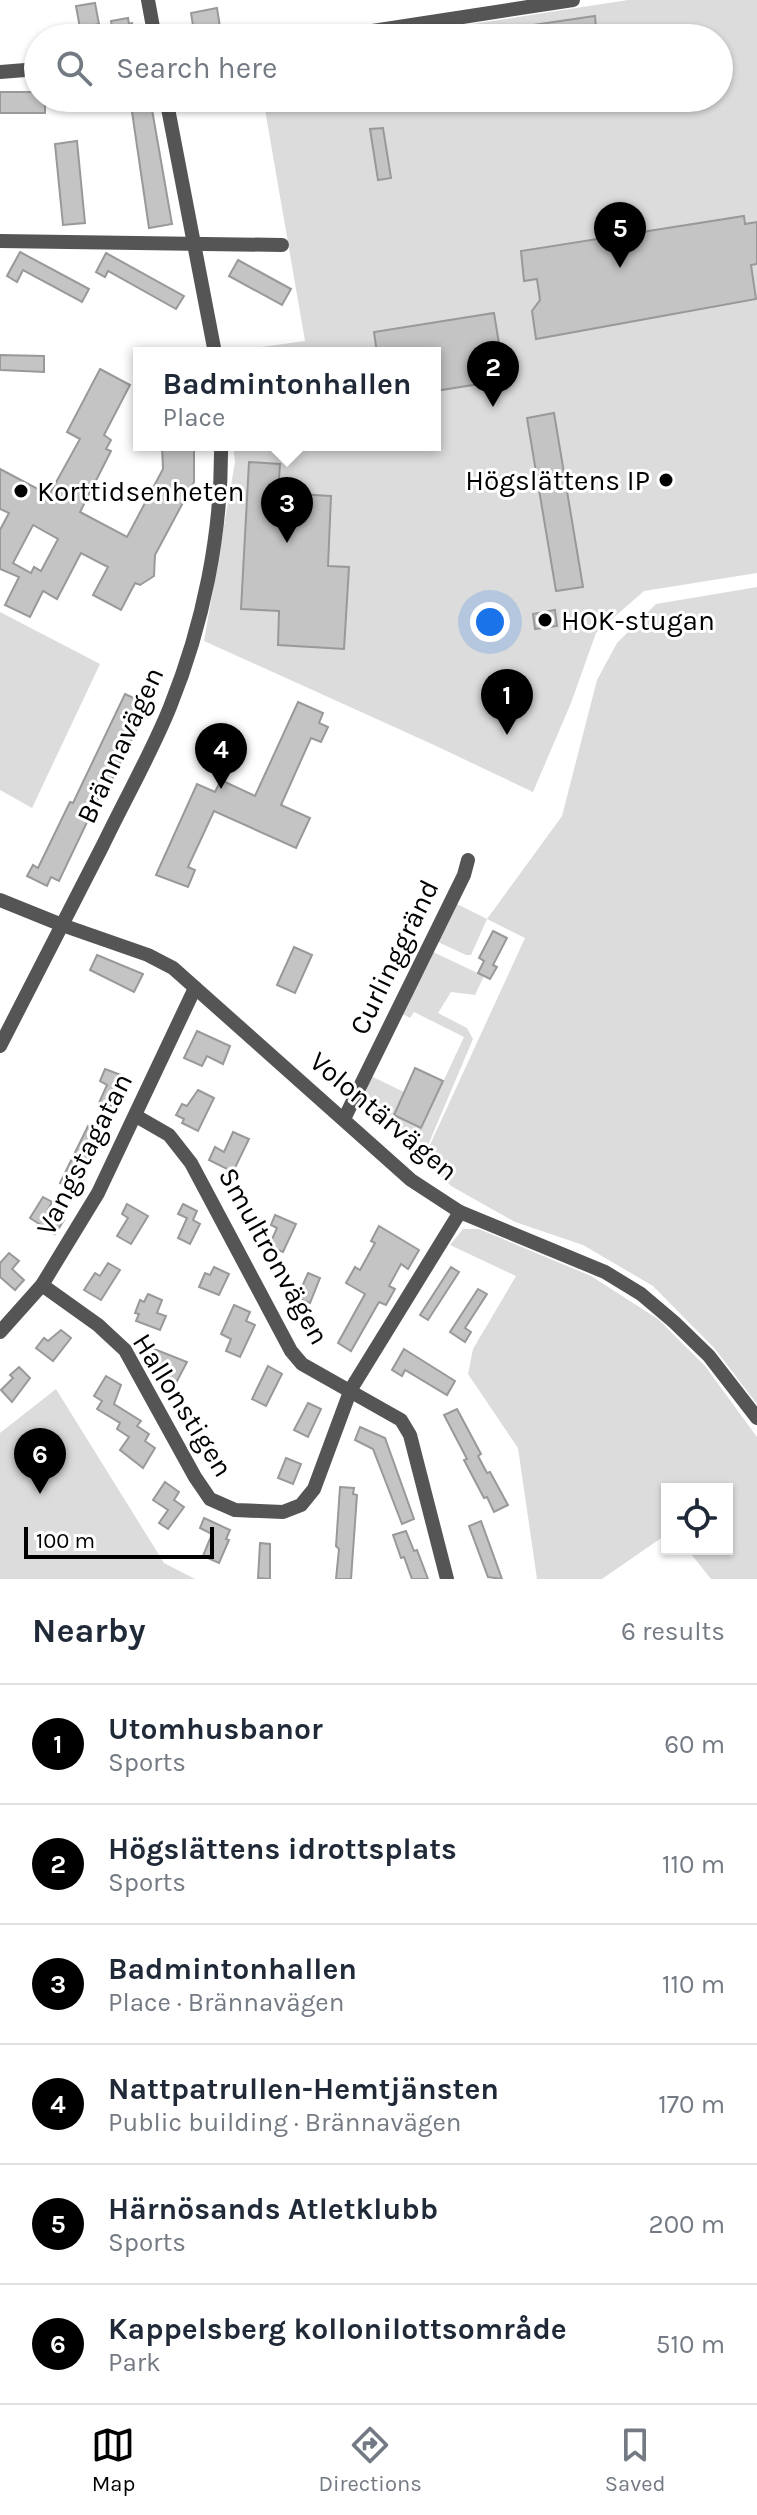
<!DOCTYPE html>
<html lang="en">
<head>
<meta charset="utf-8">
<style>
  body { margin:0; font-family:Karla,sans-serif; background:#f6f6f7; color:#1f2937 }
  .controls { position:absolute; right:24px; bottom:24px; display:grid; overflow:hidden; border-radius:0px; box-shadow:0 2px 6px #0004 }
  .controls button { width:72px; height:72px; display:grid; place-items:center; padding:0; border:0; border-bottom:2px solid #e0e1e3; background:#fff; color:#1f2937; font:40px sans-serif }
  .scale { position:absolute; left:24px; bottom:20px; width:190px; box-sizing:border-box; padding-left:8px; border:4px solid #000; border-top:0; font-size:22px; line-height:28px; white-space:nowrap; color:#000; -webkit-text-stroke:6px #fff; paint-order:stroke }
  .you { position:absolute; left:490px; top:622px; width:28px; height:28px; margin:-20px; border:6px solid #fff; border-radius:50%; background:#1a73e8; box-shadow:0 0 0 12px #1a73e833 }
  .badge { display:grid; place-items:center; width:52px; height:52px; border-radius:50%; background:#000; color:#fff; font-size:26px; font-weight:700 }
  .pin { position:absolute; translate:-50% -66px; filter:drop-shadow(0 2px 4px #0008) }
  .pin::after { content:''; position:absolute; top:42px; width:28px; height:24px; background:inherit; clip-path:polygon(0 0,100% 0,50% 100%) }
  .popup { position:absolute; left:133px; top:347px; width:308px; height:104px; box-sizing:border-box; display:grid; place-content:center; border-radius:0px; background:#fff; filter:drop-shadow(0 2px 6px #0005); font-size:26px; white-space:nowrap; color:#747a83 }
  .popup b { font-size:30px; color:#1f2937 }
  .popup::after { content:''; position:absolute; left:50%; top:100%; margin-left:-16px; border:16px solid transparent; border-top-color:#fff }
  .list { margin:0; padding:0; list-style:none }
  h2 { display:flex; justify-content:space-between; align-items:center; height:104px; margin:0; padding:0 32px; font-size:34px }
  h2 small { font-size:26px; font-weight:400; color:#747a83 }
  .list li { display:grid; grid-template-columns:52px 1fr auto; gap:24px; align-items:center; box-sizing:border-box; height:120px; padding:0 32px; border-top:2px solid #e0e1e3 }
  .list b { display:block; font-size:30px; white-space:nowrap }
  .list p { margin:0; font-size:26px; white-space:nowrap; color:#747a83 }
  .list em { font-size:26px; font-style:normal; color:#747a83 }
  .icon { flex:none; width:44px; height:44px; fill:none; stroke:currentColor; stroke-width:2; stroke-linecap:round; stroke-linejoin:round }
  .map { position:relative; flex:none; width:757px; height:1579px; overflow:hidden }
  .search { position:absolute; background:#fff; box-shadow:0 2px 6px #0004; left:24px; right:24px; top:24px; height:88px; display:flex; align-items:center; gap:20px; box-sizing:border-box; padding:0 28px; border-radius:44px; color:#747a83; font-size:30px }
  .sheet { height:824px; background:#fff }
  nav { display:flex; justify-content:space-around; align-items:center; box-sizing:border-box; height:112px; border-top:2px solid #e0e1e3; background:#fff; font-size:22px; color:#747a83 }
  nav a { display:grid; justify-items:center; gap:4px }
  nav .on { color:#000 }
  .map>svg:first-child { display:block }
  .green { fill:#dcdcdc }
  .building { fill:#c4c4c4; stroke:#999; stroke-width:2; fill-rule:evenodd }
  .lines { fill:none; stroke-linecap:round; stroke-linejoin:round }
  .minor { stroke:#555; stroke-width:14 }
  .poi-dot { fill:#000; stroke:#fff; stroke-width:3 }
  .labels { text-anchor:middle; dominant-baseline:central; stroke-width:6; stroke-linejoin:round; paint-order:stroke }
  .poi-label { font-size:28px; fill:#000; stroke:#fff; text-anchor:start }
  .street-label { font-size:28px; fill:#000; stroke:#fff }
</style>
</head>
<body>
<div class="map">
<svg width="757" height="1579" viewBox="0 0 757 1579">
  <rect width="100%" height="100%" fill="#fff"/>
  <g class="green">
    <polygon points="628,0 757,0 757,573 644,591 596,633 571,703 533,792 434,745 204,641 235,462 233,445 435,445 435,353 225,352 305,341 263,98 719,98 719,38 382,38"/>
    <polygon points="757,587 757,1404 715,1349 653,1286 583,1245 515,1222 451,1186 423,1160 525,938 487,919 471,955 466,955 436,941 455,903 487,919 562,816 597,680 617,643 656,604"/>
    <polygon points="0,612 100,664 32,808 0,790"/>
    <polygon points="431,951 484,976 475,995 451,992 438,1013 467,1028 473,1039 426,1150 363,1100 371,1076 404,1092 394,1115 422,1127 464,1037 414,1012 410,1018 401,1013"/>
    <polygon points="463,1229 479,1229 591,1276 658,1319 705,1366 757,1437 757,1579 711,1579 687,1549 727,1549 727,1489 667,1489 667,1534 602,1579 537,1579 518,1448 468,1374 473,1349 516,1276 450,1245"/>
    <polygon points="56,1389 164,1563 195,1579 0,1579 0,1433"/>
  </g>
  <g class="building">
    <polygon points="95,3 99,24 80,28 76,6"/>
    <polygon points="217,8 220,27 194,32 191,13"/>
    <polygon points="595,16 596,28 529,38 513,38 512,28"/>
    <polygon points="128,18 129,24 132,23 134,36 114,38 111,21"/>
    <polygon points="0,92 38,92 38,98 45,98 45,113 0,113"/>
    <polygon points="130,98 150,98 172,224 149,228"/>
    <polygon points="383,128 391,178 378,180 370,129"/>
    <polygon points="77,141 85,223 63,225 55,144"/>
    <polygon points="744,216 745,224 757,222 757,264 751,265 756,299 536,339 532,311 540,300 537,279 524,281 521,251"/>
    <polygon points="20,252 89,289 82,302 23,270 17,282 7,276"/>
    <polygon points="106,253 184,296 176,309 108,271 105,277 96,272"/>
    <polygon points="238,260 291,289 282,305 229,276"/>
    <polygon points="494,313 505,380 435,391 435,353 377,353 374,332"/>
    <polygon points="0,355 44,356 44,372 0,370"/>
    <path d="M100,369l30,16 -26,50 7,5 -5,9 5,2 -31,61 47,25 36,-68 -1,-24h32v37l-39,73 -1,21 -14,9 -5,-2 -14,27 -28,-15 15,-28 -27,-14 -24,46 -14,-8 -13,26 -25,-12 14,-28 -19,-8v-39l9,-17 -9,-4v-40l49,26 31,-56 -13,-7zM33,525l25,14 -17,32 -7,-4 -3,6 -18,-10z"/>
    <polygon points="554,413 583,587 556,591 527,418"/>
    <polygon points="249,462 280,464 278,493 331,496 328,566 349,567 344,649 278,645 279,611 241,609"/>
    <polygon points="555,610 557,626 535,629 533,614"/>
    <polygon points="125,694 138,700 135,706 145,711 103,799 99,797 59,881 51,877 47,886 27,876 33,865 38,868 70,802 73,803"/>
    <polygon points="298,702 323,713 319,723 328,727 321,742 311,738 281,805 310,818 296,848 214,811 188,867 195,870 188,887 156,875 197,784 215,792 221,780 255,796"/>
    <polygon points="493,931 507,938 493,965 497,967 490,979 478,973 484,961 479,958"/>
    <polygon points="294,947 312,955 295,993 277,985"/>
    <polygon points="97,955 143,974 134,992 90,970"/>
    <polygon points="197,1031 230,1046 223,1064 207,1056 202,1066 184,1058"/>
    <polygon points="415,1068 443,1081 421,1128 394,1115"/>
    <polygon points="105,1069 121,1075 117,1083 127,1088 119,1106 112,1103 110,1108 99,1103 107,1085 100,1081"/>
    <polygon points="198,1090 214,1098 198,1131 182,1123 184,1119 176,1115 182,1104 187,1106"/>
    <polygon points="88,1126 105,1134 99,1147 95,1145 81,1177 84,1178 79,1191 60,1183"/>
    <polygon points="233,1132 249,1139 233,1172 209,1160 215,1147 224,1152"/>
    <polygon points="43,1197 52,1202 48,1210 64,1220 55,1234 30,1218"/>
    <polygon points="127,1204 148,1216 131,1244 117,1236 128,1218 122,1214"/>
    <polygon points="183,1204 197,1211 193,1220 200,1224 190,1244 178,1238 187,1218 178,1214"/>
    <polygon points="275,1215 296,1224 283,1252 269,1246 277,1228 271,1225"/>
    <polygon points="379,1226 419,1250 408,1269 401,1264 389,1286 395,1289 386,1305 379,1302 351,1351 338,1343 365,1294 346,1283 355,1267 360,1270 375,1243 371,1241"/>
    <polygon points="9,1253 19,1261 12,1269 24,1280 15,1290 0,1277 0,1263"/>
    <polygon points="108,1263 120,1270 101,1300 84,1290 95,1273 100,1276"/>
    <polygon points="214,1267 229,1274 219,1295 199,1287 205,1273 210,1275"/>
    <polygon points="451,1267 459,1272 428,1320 420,1315"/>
    <polygon points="308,1273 320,1278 310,1303 297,1298"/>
    <polygon points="478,1289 487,1294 465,1328 471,1332 465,1342 450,1332"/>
    <polygon points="148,1294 162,1300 157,1313 166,1316 160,1330 136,1321 139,1314 135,1313 140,1300 144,1302"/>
    <polygon points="234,1305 250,1312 246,1321 255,1325 240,1357 226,1351 231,1339 221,1334"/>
    <polygon points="61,1330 71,1338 53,1361 36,1348 44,1338 48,1341"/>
    <polygon points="149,1347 187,1362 176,1383 164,1377 167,1369 164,1368 166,1365 144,1357"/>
    <polygon points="404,1349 455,1381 447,1395 405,1370 402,1376 392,1370"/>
    <polygon points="268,1366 282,1374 266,1406 252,1399"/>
    <polygon points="19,1367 30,1378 12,1402 1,1390 13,1378 10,1375"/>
    <polygon points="106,1376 121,1385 114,1404 141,1421 137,1426 149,1434 145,1441 155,1448 143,1468 120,1450 129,1437 117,1429 120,1423 97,1409 102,1401 94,1396"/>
    <polygon points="308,1403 321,1409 308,1437 294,1430"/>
    <polygon points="457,1409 481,1454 478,1456 487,1473 490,1472 508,1505 494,1512 487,1497 484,1498 464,1460 467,1459 444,1415"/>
    <polygon points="360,1427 385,1438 414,1519 402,1524 373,1449 355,1440"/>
    <polygon points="286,1458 301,1464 293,1484 278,1478"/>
    <polygon points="165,1482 179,1492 174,1500 184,1507 168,1529 159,1523 168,1510 153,1500"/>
    <polygon points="340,1487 354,1488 353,1494 357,1495 351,1579 336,1579 339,1549 336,1546"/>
    <polygon points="204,1518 230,1530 226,1539 229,1540 219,1563 203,1556 212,1534 200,1528"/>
    <polygon points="481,1521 502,1579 488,1577 469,1526"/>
    <polygon points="406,1531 414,1551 417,1550 428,1579 412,1579 404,1557 401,1558 393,1535"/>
    <polygon points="260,1543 270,1544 270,1579 258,1578"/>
  </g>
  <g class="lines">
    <g class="minor">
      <polyline points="148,0 155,38"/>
      <polyline points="327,38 573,0"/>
      <polyline points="0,72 38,69"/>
      <polyline points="166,98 215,353"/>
      <polyline points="0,241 282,245"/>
      <polyline points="0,900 62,925 148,955 173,968 411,1180 460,1212 605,1272 641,1294 674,1322 709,1356 757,1418"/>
      <path d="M0,1046c34,-67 69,-134 103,-201 22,-46 48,-91 67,-138 33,-82 52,-173 51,-262"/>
      <polyline points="136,1116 169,1135 191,1163 291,1351 302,1364 401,1420 410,1435 447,1579"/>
      <polyline points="344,1119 464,875 468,860"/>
      <polyline points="42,1285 98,1325 125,1350 195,1477 210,1499 235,1510 283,1512 301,1505 314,1489 351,1389 460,1212"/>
      <polyline points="0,1332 42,1285 98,1193 195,988"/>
    </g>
  </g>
  <g class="poi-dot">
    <circle cx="666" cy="480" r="8"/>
    <circle cx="21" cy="491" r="8"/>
    <circle cx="545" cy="620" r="8"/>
  </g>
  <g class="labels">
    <g class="poi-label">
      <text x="650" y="480" text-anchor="end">Högslättens IP</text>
      <text x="37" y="491">Korttidsenheten</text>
      <text x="561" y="620">HOK-stugan</text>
    </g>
    <g class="street-label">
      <text transform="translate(120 745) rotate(-65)">Brännavägen</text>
      <text transform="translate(394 957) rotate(-64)">Curlinggränd</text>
      <text transform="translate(384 1116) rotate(40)">Volontärvägen</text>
      <text transform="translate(84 1154) rotate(-63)">Vangstagatan</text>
      <text transform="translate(274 1256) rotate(61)">Smultronvägen</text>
      <text transform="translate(183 1405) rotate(58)">Hallonstigen</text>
    </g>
  </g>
</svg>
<div class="controls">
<button><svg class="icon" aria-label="locate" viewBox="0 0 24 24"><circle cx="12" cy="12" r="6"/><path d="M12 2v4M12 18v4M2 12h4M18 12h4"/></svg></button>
</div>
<div class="scale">100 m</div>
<div class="you"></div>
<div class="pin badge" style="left:507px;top:735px">1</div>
<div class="pin badge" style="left:493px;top:407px">2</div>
<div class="pin badge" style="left:287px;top:543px">3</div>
<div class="popup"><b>Badmintonhallen</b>Place</div>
<div class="pin badge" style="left:221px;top:789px">4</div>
<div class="pin badge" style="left:620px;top:268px">5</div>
<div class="pin badge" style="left:40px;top:1494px">6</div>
<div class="search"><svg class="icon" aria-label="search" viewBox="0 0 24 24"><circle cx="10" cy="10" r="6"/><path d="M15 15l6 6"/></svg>Search here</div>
</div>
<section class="sheet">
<h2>Nearby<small>6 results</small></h2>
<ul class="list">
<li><span class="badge">1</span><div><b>Utomhusbanor</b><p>Sports</p></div><em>60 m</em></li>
<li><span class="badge">2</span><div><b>Högslättens idrottsplats</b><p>Sports</p></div><em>110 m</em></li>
<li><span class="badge">3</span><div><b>Badmintonhallen</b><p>Place · Brännavägen</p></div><em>110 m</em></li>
<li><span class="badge">4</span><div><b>Nattpatrullen-Hemtjänsten</b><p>Public building · Brännavägen</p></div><em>170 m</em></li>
<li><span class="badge">5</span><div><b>Härnösands Atletklubb</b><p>Sports</p></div><em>200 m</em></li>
<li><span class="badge">6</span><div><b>Kappelsberg kollonilottsområde</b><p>Park</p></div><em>510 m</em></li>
</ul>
</section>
<nav>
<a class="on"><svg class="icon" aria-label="map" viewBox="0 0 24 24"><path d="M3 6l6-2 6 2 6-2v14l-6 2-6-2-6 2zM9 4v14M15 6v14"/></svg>Map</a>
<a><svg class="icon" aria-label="directions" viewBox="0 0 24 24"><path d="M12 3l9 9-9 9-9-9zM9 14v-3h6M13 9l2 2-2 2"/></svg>Directions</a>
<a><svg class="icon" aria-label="saved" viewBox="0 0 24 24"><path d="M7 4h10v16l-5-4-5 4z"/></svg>Saved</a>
</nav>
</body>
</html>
